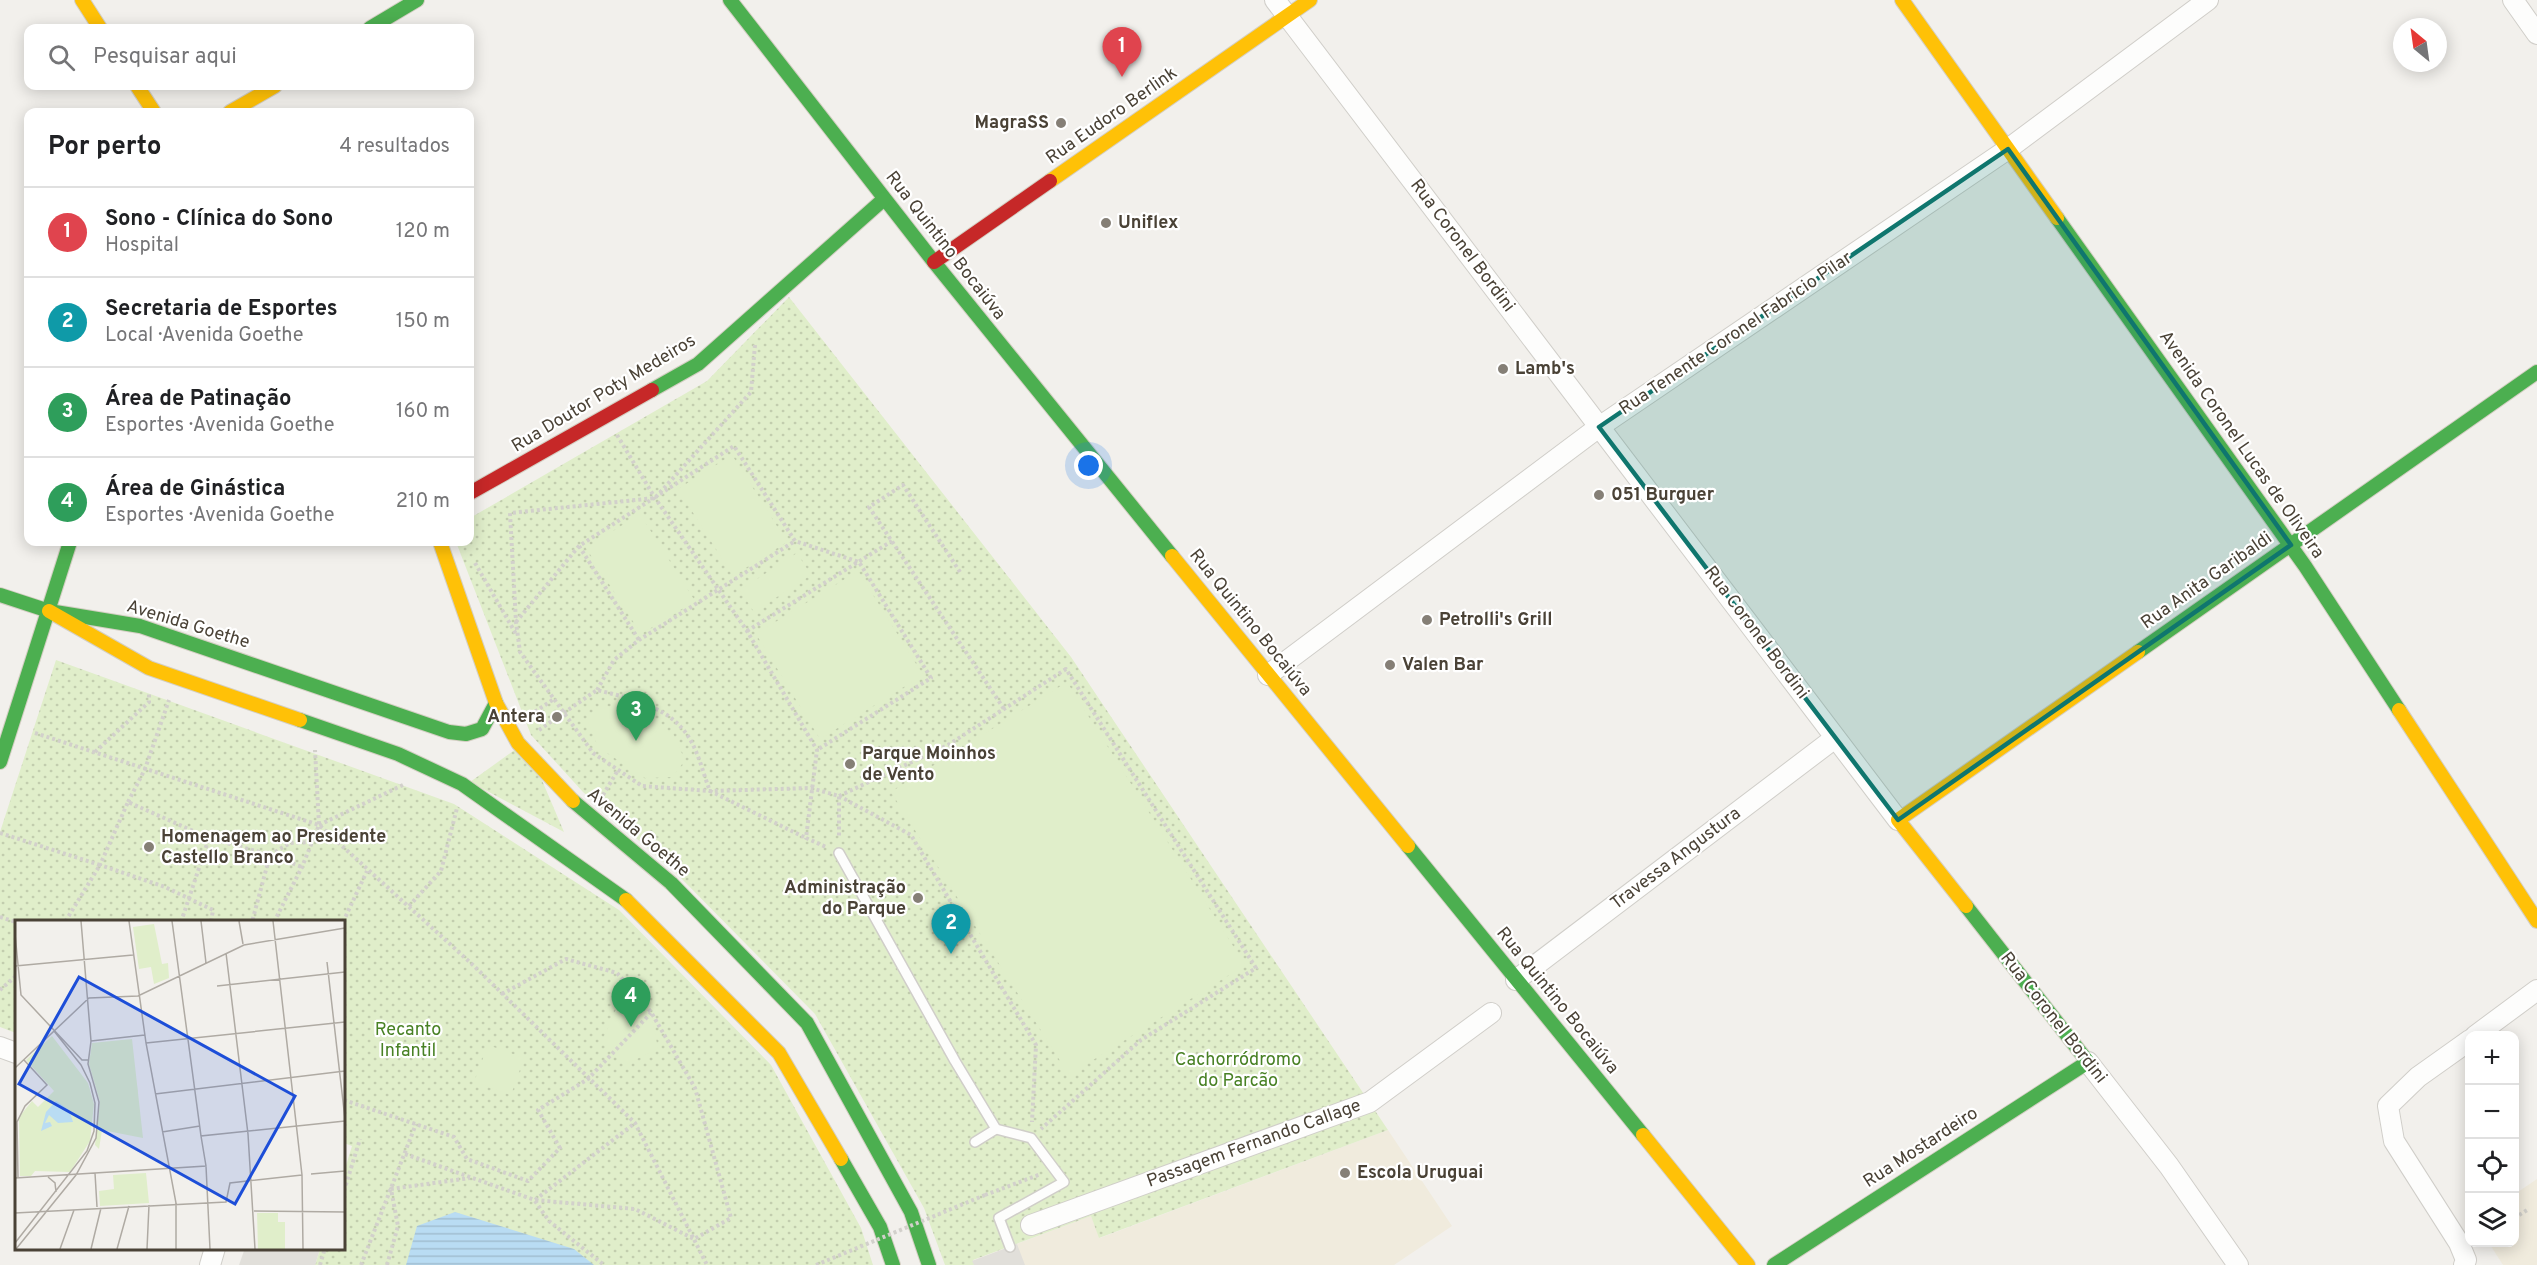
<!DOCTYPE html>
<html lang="pt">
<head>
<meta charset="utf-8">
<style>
  body { margin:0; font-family:Overpass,sans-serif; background:#f2f2f2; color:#202124 }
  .controls { position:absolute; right:18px; bottom:18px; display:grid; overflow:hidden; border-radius:12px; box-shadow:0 3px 15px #0003 }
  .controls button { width:54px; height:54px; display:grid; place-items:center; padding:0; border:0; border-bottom:2px solid #e0e0e0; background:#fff; color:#202124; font:30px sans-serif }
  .compass { position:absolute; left:2393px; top:18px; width:54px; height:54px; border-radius:50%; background:#fff; box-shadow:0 3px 15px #0003; rotate:331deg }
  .you { position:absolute; left:1089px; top:466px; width:21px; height:21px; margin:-15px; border:4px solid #fff; border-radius:50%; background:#1a73e8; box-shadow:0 0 0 9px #1a73e833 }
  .badge { display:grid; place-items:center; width:39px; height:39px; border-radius:50%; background:#111827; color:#fff; font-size:20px; font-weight:700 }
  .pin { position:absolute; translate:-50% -50px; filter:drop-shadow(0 2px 3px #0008) }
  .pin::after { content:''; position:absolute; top:32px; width:21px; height:18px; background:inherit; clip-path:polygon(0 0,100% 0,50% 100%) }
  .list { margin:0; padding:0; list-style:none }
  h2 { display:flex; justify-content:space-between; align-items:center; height:78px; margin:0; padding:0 24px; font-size:26px }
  h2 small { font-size:20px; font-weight:400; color:#757577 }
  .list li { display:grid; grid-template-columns:39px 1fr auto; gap:18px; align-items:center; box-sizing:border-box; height:90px; padding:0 24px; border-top:2px solid #e0e0e0 }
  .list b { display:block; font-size:22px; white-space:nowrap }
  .list p { margin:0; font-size:20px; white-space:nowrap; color:#757577 }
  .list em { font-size:20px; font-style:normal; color:#757577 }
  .icon { flex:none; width:33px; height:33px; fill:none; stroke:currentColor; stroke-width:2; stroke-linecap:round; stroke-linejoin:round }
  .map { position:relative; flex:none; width:2537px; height:1265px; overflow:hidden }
  .search { position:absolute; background:#fff; box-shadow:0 3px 15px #0003; left:24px; top:24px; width:450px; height:66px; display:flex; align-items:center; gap:15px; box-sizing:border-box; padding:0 21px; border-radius:12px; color:#757577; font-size:22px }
  .panel { position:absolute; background:#fff; box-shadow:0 3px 15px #0003; left:24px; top:108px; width:450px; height:438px; border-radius:12px }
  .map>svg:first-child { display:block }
  .education { fill:#f0ebdd }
  .grass { fill:url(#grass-dots) }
  .garden { fill:#e0eeca }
  .parking { fill:#e1dfda }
  .water { fill:url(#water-rules) }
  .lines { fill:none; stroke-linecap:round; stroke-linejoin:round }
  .lane-casing { stroke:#d0cec9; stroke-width:12 }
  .street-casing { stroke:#d0cec9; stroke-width:22 }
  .fast-casing { stroke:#d4cfc3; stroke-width:16 }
  .slow-casing { stroke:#d4cfc3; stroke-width:16 }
  .jam-casing { stroke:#d4cfc3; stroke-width:16 }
  .path { stroke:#d2d0cb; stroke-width:4; stroke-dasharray:3 3; stroke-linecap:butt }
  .lane { stroke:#fdfdfc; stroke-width:9 }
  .street { stroke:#fdfdfc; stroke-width:20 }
  .fast { stroke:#4caf50; stroke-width:14 }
  .slow { stroke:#ffc107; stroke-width:14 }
  .jam { stroke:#c62828; stroke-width:14 }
  .path-bridge { stroke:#d2d0cb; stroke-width:4; stroke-dasharray:3 3; stroke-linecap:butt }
  .marked { fill:#0f766e; fill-opacity:0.2; stroke:#0f766e; stroke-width:4.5; stroke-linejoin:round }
  .poi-dot { fill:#857f76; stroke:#fff; stroke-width:2 }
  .labels { text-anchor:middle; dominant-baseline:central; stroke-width:4.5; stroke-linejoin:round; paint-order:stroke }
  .street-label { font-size:18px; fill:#4a4236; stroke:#fff }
  .poi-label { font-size:18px; font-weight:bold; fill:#4a4236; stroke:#fff; text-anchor:start }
  .park-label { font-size:18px; fill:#488124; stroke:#fff }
  .inset-road { fill:none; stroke:#afaaa3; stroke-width:1.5 }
  .view { fill:#1d4ed8; fill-opacity:0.15; stroke:#1d4ed8; stroke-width:3 }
  .inset-edge { fill:none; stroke:#4a4236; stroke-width:3 }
</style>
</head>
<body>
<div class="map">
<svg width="2537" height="1265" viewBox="0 0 2537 1265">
  <defs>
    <pattern id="grass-dots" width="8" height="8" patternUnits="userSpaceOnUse" patternTransform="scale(1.5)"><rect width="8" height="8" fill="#e0eeca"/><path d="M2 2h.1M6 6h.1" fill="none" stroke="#c2cdae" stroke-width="1.8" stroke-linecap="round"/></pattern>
    <pattern id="water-rules" width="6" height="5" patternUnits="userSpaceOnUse" patternTransform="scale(1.5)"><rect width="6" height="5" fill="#b9dcf3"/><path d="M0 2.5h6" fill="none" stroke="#a1bed1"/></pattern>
  </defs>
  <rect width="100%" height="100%" fill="#f2f0ec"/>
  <g class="education">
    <polygon points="1388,1130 1452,1226 1394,1265 974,1265 972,1261 1091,1216 1100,1238"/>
    <polygon points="2537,1179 2537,1265 2503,1265 2489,1243 2514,1242 2515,1194"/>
  </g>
  <g class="grass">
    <polygon points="789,297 1071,657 1388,1130 1099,1238 1091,1216 973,1260 974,1265 945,1265 924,1208 815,1014 675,872 583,792 531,735 456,542 470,542 470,518 707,381"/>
    <polygon points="56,660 454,804 619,910 771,1065 861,1228 873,1265 315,1265 320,1249 344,1248 344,1172 352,1146 344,1143 344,922 16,922 16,1033 0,1027 0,832"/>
    <polygon points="516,749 541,778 564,832 470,782"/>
  </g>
  <g class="garden">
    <polygon points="732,455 787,542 733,576 678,489"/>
    <polygon points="640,514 695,601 641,634 586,548"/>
    <polygon points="797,553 811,575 754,612 740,590"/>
    <polygon points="858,571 923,675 820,739 756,634"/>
    <polygon points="1067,682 1245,965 1069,1075 891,792"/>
    <polygon points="601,706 629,708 673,734 685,760 673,777 645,778 598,747 588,722"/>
    <polygon points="616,1009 651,1012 658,1049 626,1064 602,1041"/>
    <polygon points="488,1045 524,1058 511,1095 474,1082"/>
  </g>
  <g class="parking">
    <polygon points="1017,1244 1025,1265 974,1265 972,1261"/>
    <polygon points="245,1248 320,1248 320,1249 315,1265 239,1265"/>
  </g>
  <polygon class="water" points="455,1212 574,1249 594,1265 406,1265 417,1226"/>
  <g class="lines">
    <g class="lane-casing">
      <g id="lane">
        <polyline points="839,853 955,1061 996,1129 1031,1138 1064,1182 999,1218 1010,1247"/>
        <polyline points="975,1142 996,1129"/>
      </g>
    </g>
    <g class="street-casing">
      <g id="street">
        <polyline points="1275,0 1898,820"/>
        <polyline points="2513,0 2537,34"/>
        <polyline points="1268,675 1599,427 2008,149 2208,0"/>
        <polyline points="1516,980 1835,738"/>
        <polyline points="2475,1036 2537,990"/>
        <polyline points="0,1047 16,1053"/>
        <polyline points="2088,1062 2169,1166 2238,1265"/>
        <polyline points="1031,1225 1370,1102 1491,1013"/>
        <polyline points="210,1265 215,1248"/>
        <polyline points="2464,1265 2466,1260 2459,1243 2394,1141 2388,1106 2418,1077 2470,1040"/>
      </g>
    </g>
    <g class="fast-casing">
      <g id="fast">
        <polyline points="730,0 934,262 1172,556"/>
        <polyline points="370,28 417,0"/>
        <polyline points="2057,218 2305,566 2399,710"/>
        <polyline points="652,390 698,364 884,199"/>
        <polyline points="0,595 49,611 140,626 449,732 466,734 482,729 496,703"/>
        <polyline points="2138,652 2537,372"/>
        <polyline points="300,720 398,754 462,784 626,900"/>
        <polyline points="0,762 70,542"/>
        <polyline points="573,801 671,883 807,1023 911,1212 929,1265"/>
        <polyline points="1408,846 1643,1135"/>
        <polyline points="841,1159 880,1227 893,1265"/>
        <polyline points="1774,1265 2088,1062 1966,906"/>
      </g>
    </g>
    <g class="slow-casing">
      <g id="slow">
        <polyline points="82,0 100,28"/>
        <polyline points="1902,0 2057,218"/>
        <polyline points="137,86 154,112"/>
        <polyline points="230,112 275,86"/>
        <polyline points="1050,181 1310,0"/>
        <polyline points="440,542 496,703 518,743 573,801"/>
        <polyline points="1172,556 1408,846"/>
        <polyline points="49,611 149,668 300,720"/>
        <polyline points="2399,710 2537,921"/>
        <polyline points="626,900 779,1053 841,1159"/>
        <polyline points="1966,906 1898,820 2138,652"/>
        <polyline points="1643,1135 1748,1265"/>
      </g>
    </g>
    <g class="jam-casing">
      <g id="jam">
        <polyline points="934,262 1050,181"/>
        <polyline points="470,493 652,390"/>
      </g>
    </g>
    <g class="path">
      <polyline points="755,345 751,392 655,498 510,513 516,622 520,652 593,753 642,786 710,791 811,788 839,796 839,838"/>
      <polyline points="617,435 655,498 747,631 817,750 806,838 826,847"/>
      <polyline points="660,494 734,446 795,541 859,562 931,678 817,750"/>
      <polyline points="579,546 639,640"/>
      <polyline points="475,563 516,634"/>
      <polyline points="960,572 903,485 869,507 1004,709"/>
      <polyline points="516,622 579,546 654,498"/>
      <polyline points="747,631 892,541"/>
      <polyline points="597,690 614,660 639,640 795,541"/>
      <polyline points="530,715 554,699"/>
      <path d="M539,730l58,-40c35,9 77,17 95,53 8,15 12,33 18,48l96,47"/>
      <polyline points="35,733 319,825 474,966 635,1123 707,1265"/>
      <polyline points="95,752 149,702 149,693"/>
      <polyline points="603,795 618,770"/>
      <polyline points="839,796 948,745 1066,669 1256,968 1141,1040 1041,1129"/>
      <polyline points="839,796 911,835 1036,1045 1032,1122"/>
      <polyline points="128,802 145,769 169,700"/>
      <polyline points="319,825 405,784"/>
      <polyline points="0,833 100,865 65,922"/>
      <polyline points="209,838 128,802 100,865 165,887 213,910 211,922"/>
      <polyline points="270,855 290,843 313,842"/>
      <polyline points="270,855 302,867"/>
      <polyline points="409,906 441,871 457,808"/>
      <polyline points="888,913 900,906"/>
      <polyline points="0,917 16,922"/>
      <polyline points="181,922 209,838 270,855 252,922"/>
      <polyline points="274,922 302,867 319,825 315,750"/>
      <polyline points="343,922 367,871"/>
      <polyline points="0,990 16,976"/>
      <polyline points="502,994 566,959 617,973 651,1012 695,1088 731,1218 694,1239 635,1209 535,1200"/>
      <polyline points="344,1100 454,1137 467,1159 528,1181 560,1148 538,1110 588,1079 651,1013"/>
      <polyline points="405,1154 535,1200 635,1123"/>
      <polyline points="344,1191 360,1139"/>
      <polyline points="985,1195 1041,1174"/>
      <polyline points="535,1201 549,1221 604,1265"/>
      <polyline points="2514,1218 2529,1209"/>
      <polyline points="320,1265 325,1248"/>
      <polyline points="361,1265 416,1124"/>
      <polyline points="387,1265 398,1226 391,1189 470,1178"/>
    </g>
    <use href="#lane" class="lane"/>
    <use href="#street" class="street"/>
    <use href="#fast" class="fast"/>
    <use href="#slow" class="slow"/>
    <use href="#jam" class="jam"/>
    <polyline class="path-bridge" points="816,1265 985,1195"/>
  </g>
  <path class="marked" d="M2008,149l283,396 -393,275 -299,-393z"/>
  <g class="poi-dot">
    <circle cx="1061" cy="123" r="6"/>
    <circle cx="1106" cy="223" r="6"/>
    <circle cx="1503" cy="369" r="6"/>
    <circle cx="1599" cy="495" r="6"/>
    <circle cx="1427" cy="620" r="6"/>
    <circle cx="1390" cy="665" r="6"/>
    <circle cx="557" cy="717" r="6"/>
    <circle cx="850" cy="764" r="6"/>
    <circle cx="149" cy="847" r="6"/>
    <circle cx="918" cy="898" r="6"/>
    <circle cx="1345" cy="1173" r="6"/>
  </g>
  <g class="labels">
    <g class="street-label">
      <text transform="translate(1112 116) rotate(-35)">Rua Eudoro Berlink</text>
      <text transform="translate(945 246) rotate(52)">Rua Quintino Bocaiúva</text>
      <text transform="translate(1462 246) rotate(53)">Rua Coronel Bordini</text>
      <text transform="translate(1736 334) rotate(-34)">Rua Tenente Coronel Fabricio Pilar</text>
      <text transform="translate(604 394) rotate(-31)">Rua Doutor Poty Medeiros</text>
      <text transform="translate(2241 445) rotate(55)">Avenida Coronel Lucas de Oliveira</text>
      <text transform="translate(2207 581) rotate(-35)">Rua Anita Garibaldi</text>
      <text transform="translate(1250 623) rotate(51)">Rua Quintino Bocaiúva</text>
      <text transform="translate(188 625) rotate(17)">Avenida Goethe</text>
      <text transform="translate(1756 633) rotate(53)">Rua Coronel Bordini</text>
      <text transform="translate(638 833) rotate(40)">Avenida Goethe</text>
      <text transform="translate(1676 859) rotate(-37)">Travessa Angustura</text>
      <text transform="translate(1557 1001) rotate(51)">Rua Quintino Bocaiúva</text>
      <text transform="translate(2053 1018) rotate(52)">Rua Coronel Bordini</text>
      <text transform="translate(1254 1144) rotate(-20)">Passagem Fernando Callage</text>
      <text transform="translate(1921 1148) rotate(-33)">Rua Mostardeiro</text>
    </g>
    <g class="poi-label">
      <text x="1049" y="123" text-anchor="end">MagraSS</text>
      <text x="1118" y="223">Uniflex</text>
      <text x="1515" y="369">Lamb's</text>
      <text x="1611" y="495">051 Burguer</text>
      <text x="1439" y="620">Petrolli's Grill</text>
      <text x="1402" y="665">Valen Bar</text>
      <text x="545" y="717" text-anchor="end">Antera</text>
      <text x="862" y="754">Parque Moinhos<tspan x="862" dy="21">de Vento</tspan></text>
      <text x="161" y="837">Homenagem ao Presidente<tspan x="161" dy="21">Castello Branco</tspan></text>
      <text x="906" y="888" text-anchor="end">Administração<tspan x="906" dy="21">do Parque</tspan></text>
      <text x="1357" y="1173">Escola Uruguai</text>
    </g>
    <g class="park-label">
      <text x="408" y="1030">Recanto<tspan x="408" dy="21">Infantil</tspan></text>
      <text x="1238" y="1060">Cachorródromo<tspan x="1238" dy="21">do Parcão</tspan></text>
    </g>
  </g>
  <g transform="translate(15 920)">
    <rect width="330" height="330" fill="#f2f0ec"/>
    <path d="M37,116l36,47 6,21 -4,37 -20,31 -35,-1 -4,5h-11l-1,-59 13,-16 6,6 16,-16 -28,-31zM117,119l11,99 -41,-8 -3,19 -4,-4 5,-43 -11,-38 3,-21zM131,253l3,30 -49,3 -1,-15 15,-2 -1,-14zM242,293h21v9h7v27h-27z" fill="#e0eeca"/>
    <path d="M139,4l8,40 6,-1 1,15 -15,6 -3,-17 -12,2 -6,-42zM122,165l2,33 -20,1 -2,-33z" fill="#e0eeca"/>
    <path d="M41,181l13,9 4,12 -15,1 -9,-8 -4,8 5,-1 2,4 -11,5 5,-19z" fill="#b9dcf3"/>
    <path class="inset-road" d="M114,1l17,122 30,160v46M157,1l29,215M186,1l5,42M224,1l4,23M258,1l29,254 1,74M0,14l6,61 61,65h6M211,33l22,181 7,115M312,42l18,157M0,46l118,-11M202,66l128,-14M76,121l54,-6M131,123l199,-21M0,148l74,-70 49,-2 106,-51 101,-17M140,174l190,-23M147,212l38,-6M191,246l4,83M80,253l2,34M296,254l34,-3M33,257l7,6 1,9M0,258l191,-12 -5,-30 144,-15M3,258l-1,-56 8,-16 22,-21 -23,-25M239,291l91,1M0,293l211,-11 4,-19 72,-8M0,323l72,-92 7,-20 1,-28 -5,-20 -9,-18 -27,-34M1,329l60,-74 20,-37 3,-36 -11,-38 3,-23 -10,-120M45,329l14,-39M76,329l10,-41M102,329l12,-43M132,329l2,-44"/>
    <path class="view" d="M64,57l216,119 -60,108 -216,-120z"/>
    <rect width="330" height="330" class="inset-edge"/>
  </g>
</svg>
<div class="controls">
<button>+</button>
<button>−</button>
<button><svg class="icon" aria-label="locate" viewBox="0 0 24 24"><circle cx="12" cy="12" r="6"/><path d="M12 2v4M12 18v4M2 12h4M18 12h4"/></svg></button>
<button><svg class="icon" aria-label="layers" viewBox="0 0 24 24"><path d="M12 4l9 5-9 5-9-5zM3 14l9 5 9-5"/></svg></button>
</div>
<svg class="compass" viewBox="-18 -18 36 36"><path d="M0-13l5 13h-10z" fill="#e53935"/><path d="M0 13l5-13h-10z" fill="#757577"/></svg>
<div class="you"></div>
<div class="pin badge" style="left:1122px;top:77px;background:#e0444e">1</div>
<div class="pin badge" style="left:951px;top:954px;background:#0f9aa8">2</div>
<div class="pin badge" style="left:636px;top:741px;background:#2e9e5b">3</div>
<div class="pin badge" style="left:631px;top:1027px;background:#2e9e5b">4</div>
<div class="search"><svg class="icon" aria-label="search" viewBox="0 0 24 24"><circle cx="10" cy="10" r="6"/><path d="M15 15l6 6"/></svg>Pesquisar aqui</div>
<section class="panel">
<h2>Por perto<small>4 resultados</small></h2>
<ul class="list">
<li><span class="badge" style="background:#e0444e">1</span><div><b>Sono - Clínica do Sono</b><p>Hospital</p></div><em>120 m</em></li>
<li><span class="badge" style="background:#0f9aa8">2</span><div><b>Secretaria de Esportes</b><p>Local · Avenida Goethe</p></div><em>150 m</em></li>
<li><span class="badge" style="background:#2e9e5b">3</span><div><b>Área de Patinação</b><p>Esportes · Avenida Goethe</p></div><em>160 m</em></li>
<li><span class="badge" style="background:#2e9e5b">4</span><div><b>Área de Ginástica</b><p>Esportes · Avenida Goethe</p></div><em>210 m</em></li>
</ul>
</section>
</div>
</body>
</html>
